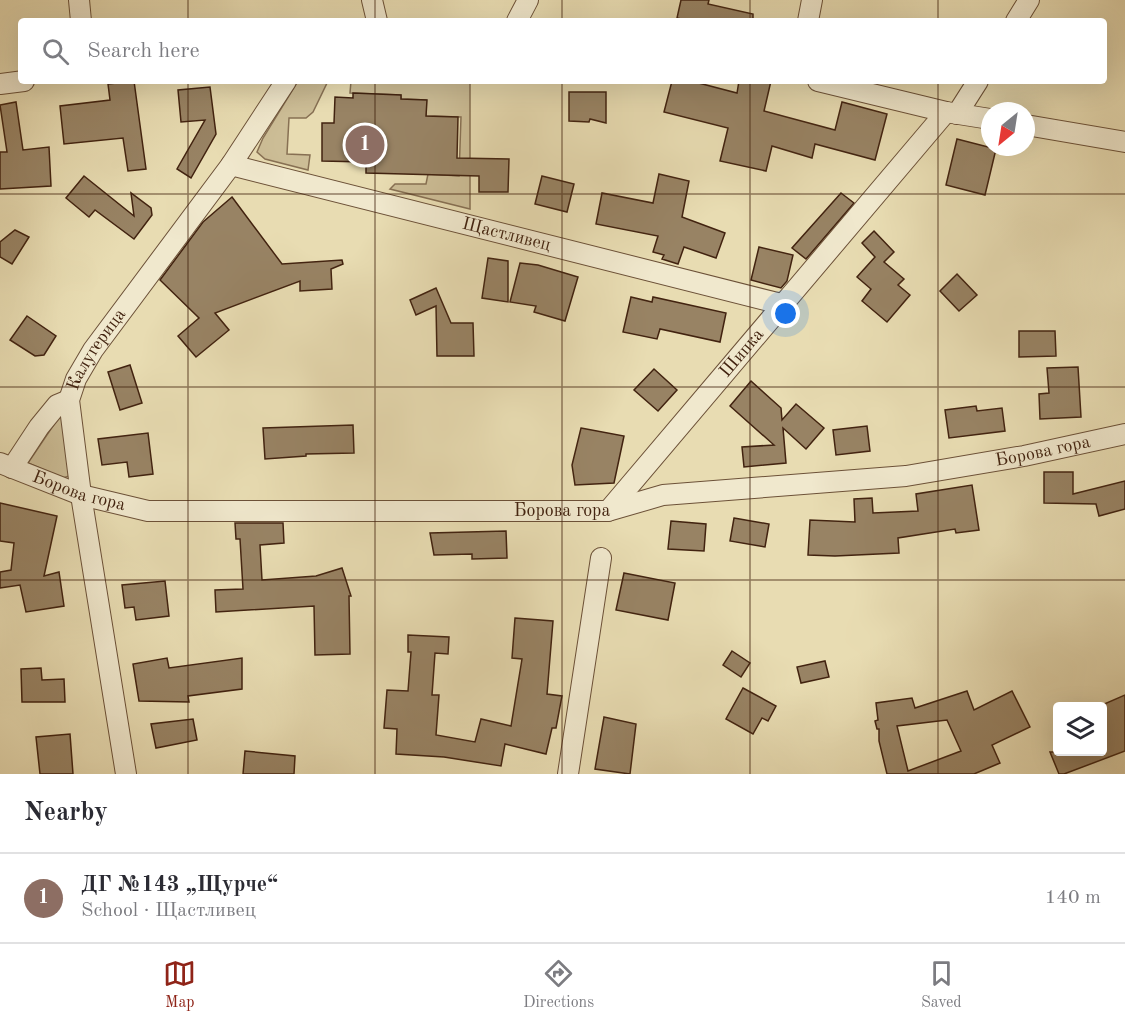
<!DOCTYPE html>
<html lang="en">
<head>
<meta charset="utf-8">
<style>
  body { margin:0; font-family:"Old Standard TT",serif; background:#f7f7f7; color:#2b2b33 }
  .controls { position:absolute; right:18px; bottom:18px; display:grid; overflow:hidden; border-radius:6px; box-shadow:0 6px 24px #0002 }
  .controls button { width:54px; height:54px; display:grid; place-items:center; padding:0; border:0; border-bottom:2px solid #e1e1e2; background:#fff; color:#2b2b33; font:30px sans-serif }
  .compass { position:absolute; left:981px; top:102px; width:54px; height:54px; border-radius:50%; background:#fff; box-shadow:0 6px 24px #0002; rotate:210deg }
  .you { position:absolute; left:786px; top:314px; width:21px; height:21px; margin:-15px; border:4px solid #fff; border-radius:50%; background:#1a73e8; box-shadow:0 0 0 9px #1a73e833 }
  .badge { display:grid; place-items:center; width:39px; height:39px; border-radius:50%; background:#8f2418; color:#fff; font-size:20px; font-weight:700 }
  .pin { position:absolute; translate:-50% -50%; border:3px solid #fff; box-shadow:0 2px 6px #0006 }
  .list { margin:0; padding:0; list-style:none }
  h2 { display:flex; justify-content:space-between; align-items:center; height:78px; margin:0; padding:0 24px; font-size:26px }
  h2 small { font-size:20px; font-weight:400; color:#7c7c81 }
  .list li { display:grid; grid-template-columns:39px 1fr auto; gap:18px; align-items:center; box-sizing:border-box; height:90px; padding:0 24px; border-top:2px solid #e1e1e2 }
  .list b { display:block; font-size:22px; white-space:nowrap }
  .list p { margin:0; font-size:20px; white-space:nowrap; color:#7c7c81 }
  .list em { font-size:20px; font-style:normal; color:#7c7c81 }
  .icon { flex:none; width:33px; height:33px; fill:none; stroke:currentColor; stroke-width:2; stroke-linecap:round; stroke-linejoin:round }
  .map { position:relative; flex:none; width:1125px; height:774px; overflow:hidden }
  .search { position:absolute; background:#fff; box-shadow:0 6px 24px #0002; left:18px; right:18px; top:18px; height:66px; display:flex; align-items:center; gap:15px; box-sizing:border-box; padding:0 21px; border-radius:6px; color:#7c7c81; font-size:22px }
  .sheet { height:168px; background:#fff }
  nav { display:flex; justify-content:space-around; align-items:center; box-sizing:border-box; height:84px; border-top:2px solid #e1e1e2; background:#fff; font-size:16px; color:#7c7c81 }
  nav a { display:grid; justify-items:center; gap:3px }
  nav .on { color:#8f2418 }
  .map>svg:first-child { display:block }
  .green { fill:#ccbd96; stroke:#877053; stroke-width:1.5 }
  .building { fill:#988364; stroke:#422310; stroke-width:1.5; fill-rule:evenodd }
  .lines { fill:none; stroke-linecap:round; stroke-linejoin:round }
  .minor-casing { stroke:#6c5138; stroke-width:22 }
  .minor { stroke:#f0e8cd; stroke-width:20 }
  .grid { fill:none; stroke:#422310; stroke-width:1.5; stroke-opacity:0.55 }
  .labels { text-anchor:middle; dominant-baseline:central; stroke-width:5; stroke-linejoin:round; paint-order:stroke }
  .street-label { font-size:18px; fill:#422310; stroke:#f0e8cd }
</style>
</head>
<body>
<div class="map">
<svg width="1125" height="774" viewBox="0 0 1125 774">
  <rect width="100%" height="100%" fill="#e8dcb2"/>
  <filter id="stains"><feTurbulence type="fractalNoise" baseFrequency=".00333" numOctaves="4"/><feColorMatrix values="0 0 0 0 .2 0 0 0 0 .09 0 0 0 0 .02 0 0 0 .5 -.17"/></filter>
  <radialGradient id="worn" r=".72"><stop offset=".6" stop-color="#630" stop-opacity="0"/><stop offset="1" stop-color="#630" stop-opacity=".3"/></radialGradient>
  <g class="green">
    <polygon points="298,81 328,81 313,112 306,118 289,118 287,154 310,155 308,170 265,159 257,152 263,138"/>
    <polygon points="351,81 470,81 470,209 390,189 395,184 426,184 428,174 459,176 461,117 426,116 426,100 401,99 401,95 350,93"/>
    <polygon points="61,414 64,415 72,475 63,478 28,463"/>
  </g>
  <g class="building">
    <polygon points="681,0 709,0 708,4 753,14 753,21 689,21 677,18"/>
    <polygon points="134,81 146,169 128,171 123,138 64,144 60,106 110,100 108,84"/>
    <polygon points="672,81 691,81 737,93 739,81 771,81 764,111 835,130 842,102 887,114 875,160 815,144 812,158 772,146 766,171 720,161 728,128 664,112"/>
    <polygon points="210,87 216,134 191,178 177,169 205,120 181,122 178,90"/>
    <polygon points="569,92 606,92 606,123 590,119 589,122 569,121"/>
    <polygon points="353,93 401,95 401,99 427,100 426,116 458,117 457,158 509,159 508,192 479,192 479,176 366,173 366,162 322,161 322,123 334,123 335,97 353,98"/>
    <polygon points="16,102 23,150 49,147 51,186 0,189 0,152 7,152 0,105"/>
    <polygon points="957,139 996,149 985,195 946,185"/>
    <polygon points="659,174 689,181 682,217 725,233 716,258 684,247 678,264 662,259 664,255 653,252 658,236 596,224 602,193 653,203"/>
    <polygon points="84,176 134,216 131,193 151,208 152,215 134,239 95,210 89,217 66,198"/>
    <polygon points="542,176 574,184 567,212 535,204"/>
    <polygon points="841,193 854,203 806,259 792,248"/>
    <polygon points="232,197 282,264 342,260 343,264 331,269 332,289 300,291 300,281 215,313 229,330 196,357 178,336 199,318 160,280 203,222"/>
    <polygon points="15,230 29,237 12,264 0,257 0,242"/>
    <polygon points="874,231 894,252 884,262 904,279 898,285 910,295 887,322 862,301 871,289 857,277 875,257 862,243"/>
    <polygon points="759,247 793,255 787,281 781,288 751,280"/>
    <polygon points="488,258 508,261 508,302 482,298"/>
    <polygon points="520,263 538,265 578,277 565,321 534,312 536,306 510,302"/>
    <polygon points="957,274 977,295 959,311 940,291"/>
    <polygon points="436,288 451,323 473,323 474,356 437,356 436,306 416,315 410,300"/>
    <polygon points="631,297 652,302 653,297 726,313 720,342 660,329 657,339 623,332"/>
    <polygon points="27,316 56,336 44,355 35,356 10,340"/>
    <polygon points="1019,331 1055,331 1056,356 1019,357"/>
    <polygon points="130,365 142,403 120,410 108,372"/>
    <polygon points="1078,367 1081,417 1040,419 1039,394 1049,393 1047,368"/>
    <polygon points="654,369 677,390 658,411 634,390"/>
    <polygon points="751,381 781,408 782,420 796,404 824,428 806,449 783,428 786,463 744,467 742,447 774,445 730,406"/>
    <polygon points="976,406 977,411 1002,408 1005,431 949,438 945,410"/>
    <polygon points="353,425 354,453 306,454 306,456 265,459 263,428"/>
    <polygon points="867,426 870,451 836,455 833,430"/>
    <polygon points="581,428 624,436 614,483 575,485 572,465"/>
    <polygon points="148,433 153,474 129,477 127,462 102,465 98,439"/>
    <polygon points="1044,472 1073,472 1073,494 1125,481 1125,509 1099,516 1096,504 1044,503"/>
    <polygon points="972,485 979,530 956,533 955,529 898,538 899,553 835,556 808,555 810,520 855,522 854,499 872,498 873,513 918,511 916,494"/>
    <polygon points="0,503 57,516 44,576 59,572 64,606 26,612 20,585 0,588 0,572 11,570 14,543 0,541"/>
    <polygon points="734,518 769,524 765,547 730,541"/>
    <polygon points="671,521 706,524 704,551 668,549"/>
    <polygon points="235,523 283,523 284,543 260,545 262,580 316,576 342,568 351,596 349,596 350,654 315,655 314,606 216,612 215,590 243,589 240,539 236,539"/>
    <polygon points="506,531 507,558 472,559 472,554 434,555 430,533"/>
    <polygon points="624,573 675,583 668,620 616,610"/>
    <polygon points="165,581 169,616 136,620 134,607 125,608 122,585"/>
    <polygon points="515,618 553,621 547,694 562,696 556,728 552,728 546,754 505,744 501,766 444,757 396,754 397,729 384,728 387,690 408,691 411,652 408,652 408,635 449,637 448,654 435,653 432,695 439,695 436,735 475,742 481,719 511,726 522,659 512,658"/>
    <polygon points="732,651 750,663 741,677 723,665"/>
    <polygon points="167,658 169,668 242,658 242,689 188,696 189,702 139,701 133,664"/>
    <polygon points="825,661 829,677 801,683 797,667"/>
    <polygon points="41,668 42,680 64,679 65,702 22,702 21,669"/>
    <polygon points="743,688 776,706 768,721 762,718 753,734 726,719"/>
    <path d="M967,691l7,19 38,-19 18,36 -38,18 8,18 -26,11h-87l-8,-33v-12h-2l-2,-8 3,-1 -2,-17 36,-5 3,10zM947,720l14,31 -53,20 -11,-45z"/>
    <polygon points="1125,695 1125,751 1064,774 1059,774 1050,752 1102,752 1102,705"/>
    <polygon points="604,717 636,724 630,774 595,769"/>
    <polygon points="193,719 197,740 156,748 151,724"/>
    <polygon points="70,734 73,774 40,774 36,737"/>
    <polygon points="245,751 295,756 294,774 243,774"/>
  </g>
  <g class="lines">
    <g class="minor-casing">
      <g id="minor">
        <polyline points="79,0 81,21"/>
        <polyline points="372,0 377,21"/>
        <polyline points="517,21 528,0"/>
        <polyline points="808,21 812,0"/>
        <polyline points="1016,21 1029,0"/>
        <polyline points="818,81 946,112 990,119"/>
        <polyline points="0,84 24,81"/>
        <polyline points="957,114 978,81"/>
        <polyline points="1026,125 1125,142"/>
        <path id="s1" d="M231,165l550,139"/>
        <path id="s2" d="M0,463l81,32 67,16h460l55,-16 243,-19 118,-20 101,-22"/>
        <polyline points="12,468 39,427 57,405 69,400"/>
        <path id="s3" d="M608,511l338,-399"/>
        <path id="s4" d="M126,774l-45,-279 -12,-95 7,-21 17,-29 138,-185 55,-84"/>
        <polyline points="568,774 601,558"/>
      </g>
    </g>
    <use href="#minor" class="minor"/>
  </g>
  <path class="grid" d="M188,0v21M375,0v21M562,0v21M750,0v21M938,0v21M188,81v693M375,81v693M562,81v693M750,81v693M938,81v693M0,194h1125M0,387h1125M0,580h1125"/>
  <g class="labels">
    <g class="street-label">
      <text stroke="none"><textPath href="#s1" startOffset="284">Щастливец</textPath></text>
      <text stroke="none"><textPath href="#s4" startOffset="436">Калугерица</textPath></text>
      <text stroke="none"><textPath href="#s3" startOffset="207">Шипка</textPath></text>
      <text stroke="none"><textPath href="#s2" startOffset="1056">Борова гора</textPath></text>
      <text stroke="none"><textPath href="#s2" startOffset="84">Борова гора</textPath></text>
      <text stroke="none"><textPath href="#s2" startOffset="570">Борова гора</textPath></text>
    </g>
  </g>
  <rect width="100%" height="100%" filter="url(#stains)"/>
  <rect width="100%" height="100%" fill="url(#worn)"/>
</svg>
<div class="controls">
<button><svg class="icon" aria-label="layers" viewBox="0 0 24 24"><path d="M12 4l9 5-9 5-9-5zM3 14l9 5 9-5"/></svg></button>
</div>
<svg class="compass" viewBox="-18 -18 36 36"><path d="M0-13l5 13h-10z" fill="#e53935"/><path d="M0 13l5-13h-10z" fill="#7c7c81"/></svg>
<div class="you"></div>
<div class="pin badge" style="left:365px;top:145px;background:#8d6e63">1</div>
<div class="search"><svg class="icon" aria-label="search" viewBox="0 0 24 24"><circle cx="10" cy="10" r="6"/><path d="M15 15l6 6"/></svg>Search here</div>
</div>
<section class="sheet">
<h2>Nearby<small></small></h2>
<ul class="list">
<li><span class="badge" style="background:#8d6e63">1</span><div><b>ДГ №143 „Щурче“</b><p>School · Щастливец</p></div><em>140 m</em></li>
</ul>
</section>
<nav>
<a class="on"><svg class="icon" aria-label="map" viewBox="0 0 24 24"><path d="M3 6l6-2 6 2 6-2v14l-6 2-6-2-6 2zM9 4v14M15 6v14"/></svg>Map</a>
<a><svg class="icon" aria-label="directions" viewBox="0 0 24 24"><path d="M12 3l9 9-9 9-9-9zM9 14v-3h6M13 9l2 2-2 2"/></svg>Directions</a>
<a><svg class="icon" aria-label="saved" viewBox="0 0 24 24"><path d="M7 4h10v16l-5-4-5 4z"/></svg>Saved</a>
</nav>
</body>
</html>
